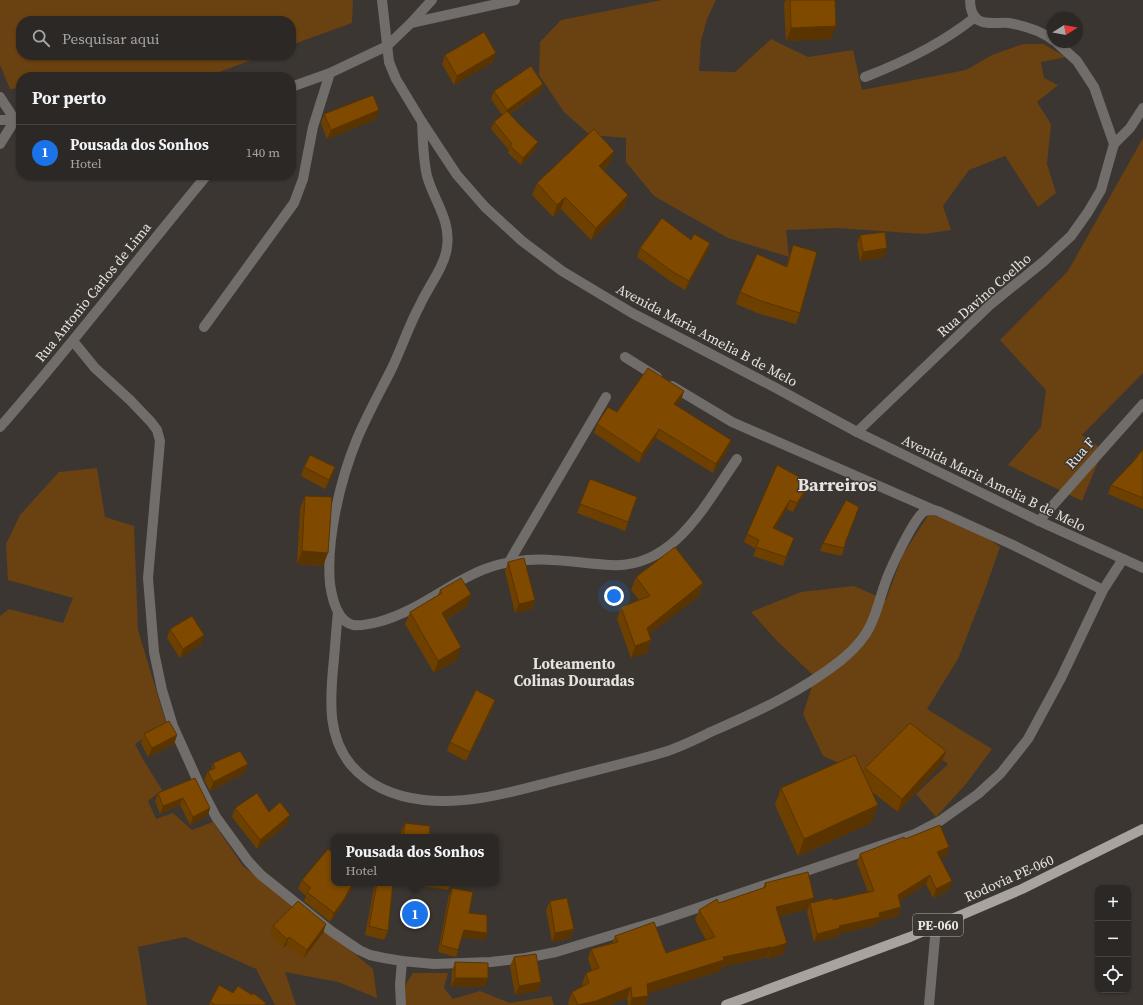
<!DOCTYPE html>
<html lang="pt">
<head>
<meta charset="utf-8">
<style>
  body { margin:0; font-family:"Source Serif 4",serif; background:#34302d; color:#f1f3f6 }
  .controls { position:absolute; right:12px; bottom:12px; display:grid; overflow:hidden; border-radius:8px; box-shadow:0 1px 3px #0004 }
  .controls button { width:36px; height:36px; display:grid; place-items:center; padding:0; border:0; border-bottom:1px solid #484442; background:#2c2825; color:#f1f3f6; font:20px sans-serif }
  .compass { position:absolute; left:1047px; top:12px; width:36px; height:36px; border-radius:50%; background:#2c2825; box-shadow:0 1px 3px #0004; rotate:79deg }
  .you { position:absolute; left:614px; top:596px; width:14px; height:14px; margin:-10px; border:3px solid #fff; border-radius:50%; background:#1a73e8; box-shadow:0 0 0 6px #1a73e833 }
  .badge { display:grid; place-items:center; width:26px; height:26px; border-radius:50%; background:#1a73e8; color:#fff; font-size:13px; font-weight:700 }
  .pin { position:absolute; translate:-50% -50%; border:2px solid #fff; box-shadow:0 1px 4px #0006 }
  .popup { position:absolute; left:331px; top:834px; width:168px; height:52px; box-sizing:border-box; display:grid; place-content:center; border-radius:8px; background:#2c2825; filter:drop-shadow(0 1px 3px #0005); font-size:13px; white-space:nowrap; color:#a6a6a7 }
  .popup b { font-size:15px; color:#f1f3f6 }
  .popup::after { content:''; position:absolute; left:50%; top:100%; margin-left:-8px; border:8px solid transparent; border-top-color:#2c2825 }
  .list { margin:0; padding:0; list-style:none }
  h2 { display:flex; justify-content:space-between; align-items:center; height:52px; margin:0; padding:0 16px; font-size:17px }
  h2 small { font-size:13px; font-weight:400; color:#a6a6a7 }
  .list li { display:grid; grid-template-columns:26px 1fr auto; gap:12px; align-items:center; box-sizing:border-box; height:56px; padding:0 16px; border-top:1px solid #484442 }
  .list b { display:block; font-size:15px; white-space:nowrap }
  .list p { margin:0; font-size:13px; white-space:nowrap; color:#a6a6a7 }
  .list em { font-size:13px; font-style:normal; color:#a6a6a7 }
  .icon { flex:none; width:22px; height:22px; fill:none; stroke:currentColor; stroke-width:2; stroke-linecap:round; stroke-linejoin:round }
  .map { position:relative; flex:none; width:1143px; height:1005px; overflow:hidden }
  .search { position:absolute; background:#2c2825; box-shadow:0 1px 3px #0004; left:16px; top:16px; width:280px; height:44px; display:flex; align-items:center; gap:10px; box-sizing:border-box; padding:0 14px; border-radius:16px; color:#a6a6a7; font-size:15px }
  .panel { position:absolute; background:#2c2825; box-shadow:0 1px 3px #0004; left:16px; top:72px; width:280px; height:108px; border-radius:16px }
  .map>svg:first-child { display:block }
  .green { fill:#6a4111 }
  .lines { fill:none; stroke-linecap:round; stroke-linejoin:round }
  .minor { stroke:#706d6b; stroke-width:10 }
  .tertiary { stroke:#706d6b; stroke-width:10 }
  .primary { stroke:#a8a39e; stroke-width:10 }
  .wall { fill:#6d4000 }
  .shaded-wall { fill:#593400 }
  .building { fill:#7f4a00; stroke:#593400 }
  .labels { text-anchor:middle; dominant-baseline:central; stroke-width:3; stroke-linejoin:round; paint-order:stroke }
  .shield { fill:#3b3631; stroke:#b3afac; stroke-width:1 }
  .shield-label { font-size:13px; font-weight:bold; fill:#e6e3e0 }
  .street-label { font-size:14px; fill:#e6e3e0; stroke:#3b3631 }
  .neighbourhood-label { font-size:15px; font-weight:bold; fill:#e6e3e0; stroke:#3b3631 }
  .district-label { font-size:18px; font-weight:bold; fill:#e6e3e0; stroke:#3b3631 }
</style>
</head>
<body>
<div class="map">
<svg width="1143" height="1005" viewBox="0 0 1143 1005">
  <rect width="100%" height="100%" fill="#3b3631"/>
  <g class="green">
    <polygon points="0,0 353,0 352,23 291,45 291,21 21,21 21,55 265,55 214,74 174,77 21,77 21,88 10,89 0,65"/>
    <polygon points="662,0 716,0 707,19 701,41 699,71 735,72 771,39 808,57 853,50 862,90 966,70 992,55 1023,44 1043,44 1066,57 1041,62 1044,78 1058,85 1037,102 1051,124 1047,164 1056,193 1038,207 1005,156 969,170 943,206 951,230 924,234 837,228 786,230 789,257 728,238 654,196 626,162 626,138 590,135 564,112 539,75 540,42 561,20"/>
    <polygon points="1143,138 1143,373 1082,435 1103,450 1082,501 1008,465 1041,427 1046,390 1000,340 1068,271"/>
    <polygon points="97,468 105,517 134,526 138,630 166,723 135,744 144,761 162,790 148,801 156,819 173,813 192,830 213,822 243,866 294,904 373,969 377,998 338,982 285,972 296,1005 275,1005 256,969 185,937 138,947 147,1005 0,1005 0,616 9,609 63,623 73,598 8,580 6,544 20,515 59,472"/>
    <polygon points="929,514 971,526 1000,547 986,587 958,659 927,709 992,749 966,784 936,817 916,794 948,764 905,734 876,757 862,773 823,756 803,714 815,677 778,642 751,612 801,592 854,586 886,600 902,556"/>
    <polygon points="413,973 448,973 444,988 453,999 480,991 510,1003 551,996 554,1005 406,1005 404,987"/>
  </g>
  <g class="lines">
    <g class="minor">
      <path d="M970,0c0,7 1,15 8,20 8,5 21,2 31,3 16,3 31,7 44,17"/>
      <polyline points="411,23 432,0"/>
      <path d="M865,77c39,-15 77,-33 110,-60"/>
      <polyline points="291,87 330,73 387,46 411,23 515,0"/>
      <polyline points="0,97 15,120 0,144"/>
      <polyline points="0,120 19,120"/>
      <path d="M422,122c1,19 1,37 5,54 7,25 24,44 20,71 -2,19 -19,40 -27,58 -11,20 -18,42 -28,63 -12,24 -25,47 -35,71 -17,41 -31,101 -27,145 2,14 7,37 23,41 8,1 17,-1 25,-3 48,-12 85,-54 134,-60 13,-2 27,-3 40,-2 20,1 39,4 59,5 63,4 95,-62 126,-106"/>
      <polyline points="1114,144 1130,128 1143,108"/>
      <polyline points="204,327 294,203 303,179 313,127 330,73"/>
      <polyline points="73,341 95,368 130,400 151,422 157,430 160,441 148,578 154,652 162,690 173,726 200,786 216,817 248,861 261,875 331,931 359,950 370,955 384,958 402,961 434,964 491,962 525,958 556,952 662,920 915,834 940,821 978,794 1001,773 1028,739 1061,678 1103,590 1123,559"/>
      <polyline points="625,357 657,377"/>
      <polyline points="672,386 732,422 934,510"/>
      <path d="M0,427c72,-82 137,-168 207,-252"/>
      <polyline points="857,432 991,304 1043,262 1071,236 1088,212 1101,190 1114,144 1094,87 1077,61 1056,42"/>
      <polyline points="1039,521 1143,404"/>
      <polyline points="509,562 606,397"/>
      <path d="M338,612c-2,19 -3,38 -5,57 -3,34 -5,68 18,96 19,22 45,32 73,35 46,5 91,-9 134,-20 34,-9 69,-17 103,-27 18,-5 35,-14 52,-22 44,-19 89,-40 127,-70 11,-9 25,-23 31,-37 8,-17 11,-36 19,-53 5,-12 26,-56 35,-60 5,-2 9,-1 13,0l75,34 90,45"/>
      <polyline points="401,1005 400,985 402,961"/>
      <polyline points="929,1005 936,926"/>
    </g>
    <polyline class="tertiary" points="382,0 389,62 396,79 422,122 457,175 485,207 522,241 562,271 632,313 776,388 857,432 1039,521 1143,568"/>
    <polyline class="primary" points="726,1005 910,937 1022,889 1143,829"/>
  </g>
  <g class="wall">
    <polygon points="786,0 835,0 831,39 786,41 784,4"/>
    <polygon points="445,55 493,62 454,85 442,64"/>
    <polygon points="543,84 540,92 510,114 536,149 521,165 508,153 509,150 491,129 494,122 502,115 491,99 494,91"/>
    <polygon points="324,114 376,119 327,139 321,123"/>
    <polygon points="614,151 610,163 603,170 628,195 624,207 591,240 561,209 553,217 532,195 537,183"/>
    <polygon points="860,235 884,257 860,261 857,244"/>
    <polygon points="691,240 710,243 707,252 685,290 670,281 637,257 640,248"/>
    <polygon points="793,245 800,313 796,324 757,313 736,304 740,292 786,267"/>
    <polygon points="684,391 681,400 676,406 731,440 728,449 713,473 656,438 639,463 594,433 597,424 617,412"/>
    <polygon points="1143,449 1143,509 1108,494 1111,485 1133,462"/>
    <polygon points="304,467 335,467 332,476 325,489 301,476"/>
    <polygon points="590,479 637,497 625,531 577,513"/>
    <polygon points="810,483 806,492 793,512 787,509 775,529 794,538 783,566 753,556 756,549 744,542 747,534"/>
    <polygon points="305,496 323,566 297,564 300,509"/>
    <polygon points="845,542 844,548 842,556 820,551 823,543"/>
    <polygon points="508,562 535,600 532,609 515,613 505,571"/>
    <polygon points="636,577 703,583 699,596 649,634 651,640 647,653 631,658 617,619 621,607 639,600 631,590"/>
    <polygon points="440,590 471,594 467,606 446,620 457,660 434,673 405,624 410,612 438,595"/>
    <polygon points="170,629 204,635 201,644 180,658 167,638"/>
    <polygon points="495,700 492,709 466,761 447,751 450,742"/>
    <polygon points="144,734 177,735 174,744 148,757 141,743"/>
    <polygon points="946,751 941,764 898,812 871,791 878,805 871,823 798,856 775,805 781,788 863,772 865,768"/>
    <polygon points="213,763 248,764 244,773 210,791 204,780 208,771 211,770"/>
    <polygon points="195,778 210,808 208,815 190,825 180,805 160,814 155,801 158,793"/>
    <polygon points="235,808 269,812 287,824 257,849 232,817"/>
    <polygon points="405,823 429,837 401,837 401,832"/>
    <polygon points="905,839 949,847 946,856 940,858 949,890 933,898 926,884 899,901 901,907 898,916 878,921 876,925 838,934 837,937 814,942 807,912 808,909 779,916 783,954 767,959 767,957 722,967 720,971 648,993 648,996 645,1005 628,1005 627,998 609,1005 569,1005 568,1003 572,992 583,987 582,984 586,973 592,971 588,959 591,949 612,943 615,936 666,953 706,940 695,920 699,910 763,888 765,883 812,903 833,900 868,892 857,863 860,854"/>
    <polygon points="302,880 334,883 355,883 339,910 330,922 304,901 306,896 298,889"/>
    <polygon points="375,883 393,883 388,931 384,940 365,935"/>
    <polygon points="405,883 451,883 448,890"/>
    <polygon points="452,888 469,913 487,933 485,940 462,937 456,957 438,952 449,895"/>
    <polygon points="550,901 574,929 570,938 552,942 546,910"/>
    <polygon points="326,924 323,933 303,959 286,946 283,948 270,935 273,926"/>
    <polygon points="514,957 541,982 538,991 515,995 510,966"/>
    <polygon points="455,962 485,987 451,987 452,971"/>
    <polygon points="233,993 252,995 266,1003 265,1005 209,1005 210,1002"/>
  </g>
  <g class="shaded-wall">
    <polygon points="836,26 831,39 786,41 791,28"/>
    <polygon points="496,53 493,62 454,85 457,76"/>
    <polygon points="543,84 540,92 504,118 507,110"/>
    <polygon points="379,110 376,119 327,139 331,130"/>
    <polygon points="538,142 536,149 521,165 523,158"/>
    <polygon points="614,151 610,163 595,178 599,166"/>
    <polygon points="628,195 624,207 591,240 596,228"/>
    <polygon points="565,197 561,209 553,217 557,205"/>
    <polygon points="710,243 707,252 685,290 689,281"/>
    <polygon points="887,248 884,257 860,261 863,252"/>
    <polygon points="684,391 681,400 671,413 674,404"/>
    <polygon points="659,429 656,438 639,463 642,454"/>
    <polygon points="731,440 728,449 713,473 716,464"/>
    <polygon points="335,467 332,476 325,489 329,480"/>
    <polygon points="810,483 806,492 793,512 797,503"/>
    <polygon points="790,500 787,509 770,537 773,528"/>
    <polygon points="794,538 791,547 783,566 786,557"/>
    <polygon points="302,551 328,553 323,566 297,564"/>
    <polygon points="703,583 699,596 642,640 647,628"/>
    <polygon points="471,594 467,606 437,625 442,613"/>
    <polygon points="535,600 532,609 515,613 519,604"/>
    <polygon points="204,635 201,644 180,658 183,649"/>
    <polygon points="651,640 647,653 631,658 635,646"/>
    <polygon points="461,647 457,660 434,673 438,661"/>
    <polygon points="495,700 492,709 466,761 470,752"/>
    <polygon points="177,735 174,744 148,757 152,748"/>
    <polygon points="946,751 941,764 898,812 902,799"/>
    <polygon points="248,764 244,773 210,791 213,782"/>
    <polygon points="183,798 180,805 160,814 163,806"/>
    <polygon points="878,805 871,823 798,856 804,839"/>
    <polygon points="210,808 208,815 190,825 193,817"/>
    <polygon points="290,815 287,824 257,849 260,840"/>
    <polygon points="949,847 946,856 934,861 937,852"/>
    <polygon points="930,875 926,884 895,904 898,895"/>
    <polygon points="952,881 949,890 933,898 936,889"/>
    <polygon points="353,883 355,883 339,910 330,922 334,913"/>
    <polygon points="814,898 811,907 810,903 808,909 772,918 776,907"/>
    <polygon points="901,907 898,916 878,921 876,925 838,934 837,937 814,942 817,934 879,913"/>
    <polygon points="326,924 323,933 303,959 307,950"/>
    <polygon points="574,929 570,938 552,942 555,933"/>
    <polygon points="464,930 487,933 485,940 461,937"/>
    <polygon points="289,937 286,946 283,948 287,939"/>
    <polygon points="787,943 783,954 767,959 771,948"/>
    <polygon points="771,947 767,957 722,967 720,971 643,995 647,984 723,957"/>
    <polygon points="455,978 488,978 485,987 451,987"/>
    <polygon points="541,982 538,991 515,995 519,986"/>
    <polygon points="631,987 627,998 609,1005 579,1005"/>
    <polygon points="648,996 645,1005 630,1005 632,998"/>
  </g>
  <g class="building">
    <polygon points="790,0 835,0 836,26 791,28"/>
    <polygon points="484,32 496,53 457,76 445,55"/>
    <polygon points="531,66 543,84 507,110 494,91"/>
    <polygon points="373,95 379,110 331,130 324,114"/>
    <polygon points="507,111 520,125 538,142 523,158 510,146 512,144 494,122"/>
    <polygon points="594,129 614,151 599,166 628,195 596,228 565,197 557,205 537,183"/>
    <polygon points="662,218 691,240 694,234 710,243 689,281 673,272 640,248"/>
    <polygon points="885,232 887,248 863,252 860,235"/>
    <polygon points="793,245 817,252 800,313 761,301 740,292 757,254 787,267"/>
    <polygon points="648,368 684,391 674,404 731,440 716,464 659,429 642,454 597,424 608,407 617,412"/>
    <polygon points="1143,449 1143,498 1111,485 1133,462"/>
    <polygon points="310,455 335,467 329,480 304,467"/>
    <polygon points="777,465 810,483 797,503 790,500 773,528 794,538 786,557 756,547 759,540 747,534"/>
    <polygon points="590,479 637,497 628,522 580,504"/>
    <polygon points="305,496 332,497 328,553 302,551"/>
    <polygon points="846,500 859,507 846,541 844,548 823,543"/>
    <polygon points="675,547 703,583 647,628 651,640 635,646 621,607 650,596 636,577"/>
    <polygon points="524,558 535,600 519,604 508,562"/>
    <polygon points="461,578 471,594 442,613 461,647 438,661 410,612 442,593 440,590"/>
    <polygon points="192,616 204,635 183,649 170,629"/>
    <polygon points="476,690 495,700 470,752 450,742"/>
    <polygon points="169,721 177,735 152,748 144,734"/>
    <polygon points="910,723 946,751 902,799 865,768"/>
    <polygon points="240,751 248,764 213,782 208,771 215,768 213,763"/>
    <polygon points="855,755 878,805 804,839 781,788"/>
    <polygon points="195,778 210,808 193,817 183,798 163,806 158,793"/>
    <polygon points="257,793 269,812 280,802 290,815 260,840 235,808"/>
    <polygon points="405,823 430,826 429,837 403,837"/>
    <polygon points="940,825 949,847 937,852 952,881 936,889 930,875 898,895 901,907 879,913 880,917 839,926 840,928 817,934 810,903 833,898 833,900 874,891 860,854 904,837 905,839"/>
    <polygon points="328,849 334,854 334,883 353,883 343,901 334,913 307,892 311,888 302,880"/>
    <polygon points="808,872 814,898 776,907 787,943 771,948 771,947 723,957 724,960 647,984 648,996 632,998 631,987 596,1001 578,1005 572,992 589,983 586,973 599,968 591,949 618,942 615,936 654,922 666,953 715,937 699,910 717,899 719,903 766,887 765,883"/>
    <polygon points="377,883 393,883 388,931 369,926"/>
    <polygon points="452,888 473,892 469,913 487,915 487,933 464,930 458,950 441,945"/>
    <polygon points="567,898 574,929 555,933 550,901"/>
    <polygon points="298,901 326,924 307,950 289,937 287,939 273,926"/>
    <polygon points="536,954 541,982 519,986 514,957"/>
    <polygon points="455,962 488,963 488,978 455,978"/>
    <polygon points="219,985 233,993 238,986 252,995 253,993 266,1003 264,1005 215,1005 210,1002"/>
  </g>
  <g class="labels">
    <rect class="shield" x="913" y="914" width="50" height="22" rx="3"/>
    <g class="shield-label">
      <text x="938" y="925">PE-060</text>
    </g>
    <g class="street-label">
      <text transform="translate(93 292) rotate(-51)">Rua Antonio Carlos de Lima</text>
      <text transform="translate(984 295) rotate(-41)">Rua Davino Coelho</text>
      <text transform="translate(707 335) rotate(28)">Avenida Maria Amelia B de Melo</text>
      <text transform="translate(1080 453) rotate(-49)">Rua F</text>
      <text transform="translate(994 483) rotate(26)">Avenida Maria Amelia B de Melo</text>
      <text transform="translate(1009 878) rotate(-24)">Rodovia PE-060</text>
    </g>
    <g class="neighbourhood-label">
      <text x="574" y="663">Loteamento<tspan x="574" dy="17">Colinas Douradas</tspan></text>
    </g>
    <g class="district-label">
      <text x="837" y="484">Barreiros</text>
    </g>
  </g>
</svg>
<div class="controls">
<button>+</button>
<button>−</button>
<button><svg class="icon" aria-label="locate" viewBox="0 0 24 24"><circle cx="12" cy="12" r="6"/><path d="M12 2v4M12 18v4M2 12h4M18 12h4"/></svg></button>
</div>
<svg class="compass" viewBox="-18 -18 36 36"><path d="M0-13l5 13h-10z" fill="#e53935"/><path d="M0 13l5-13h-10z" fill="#a6a6a7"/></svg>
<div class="you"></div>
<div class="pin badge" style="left:415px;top:914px">1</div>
<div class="popup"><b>Pousada dos Sonhos</b>Hotel</div>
<div class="search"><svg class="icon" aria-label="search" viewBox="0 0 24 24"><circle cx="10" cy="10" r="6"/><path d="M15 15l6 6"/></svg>Pesquisar aqui</div>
<section class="panel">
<h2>Por perto<small></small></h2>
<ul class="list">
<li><span class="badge">1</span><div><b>Pousada dos Sonhos</b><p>Hotel</p></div><em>140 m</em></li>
</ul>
</section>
</div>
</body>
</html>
